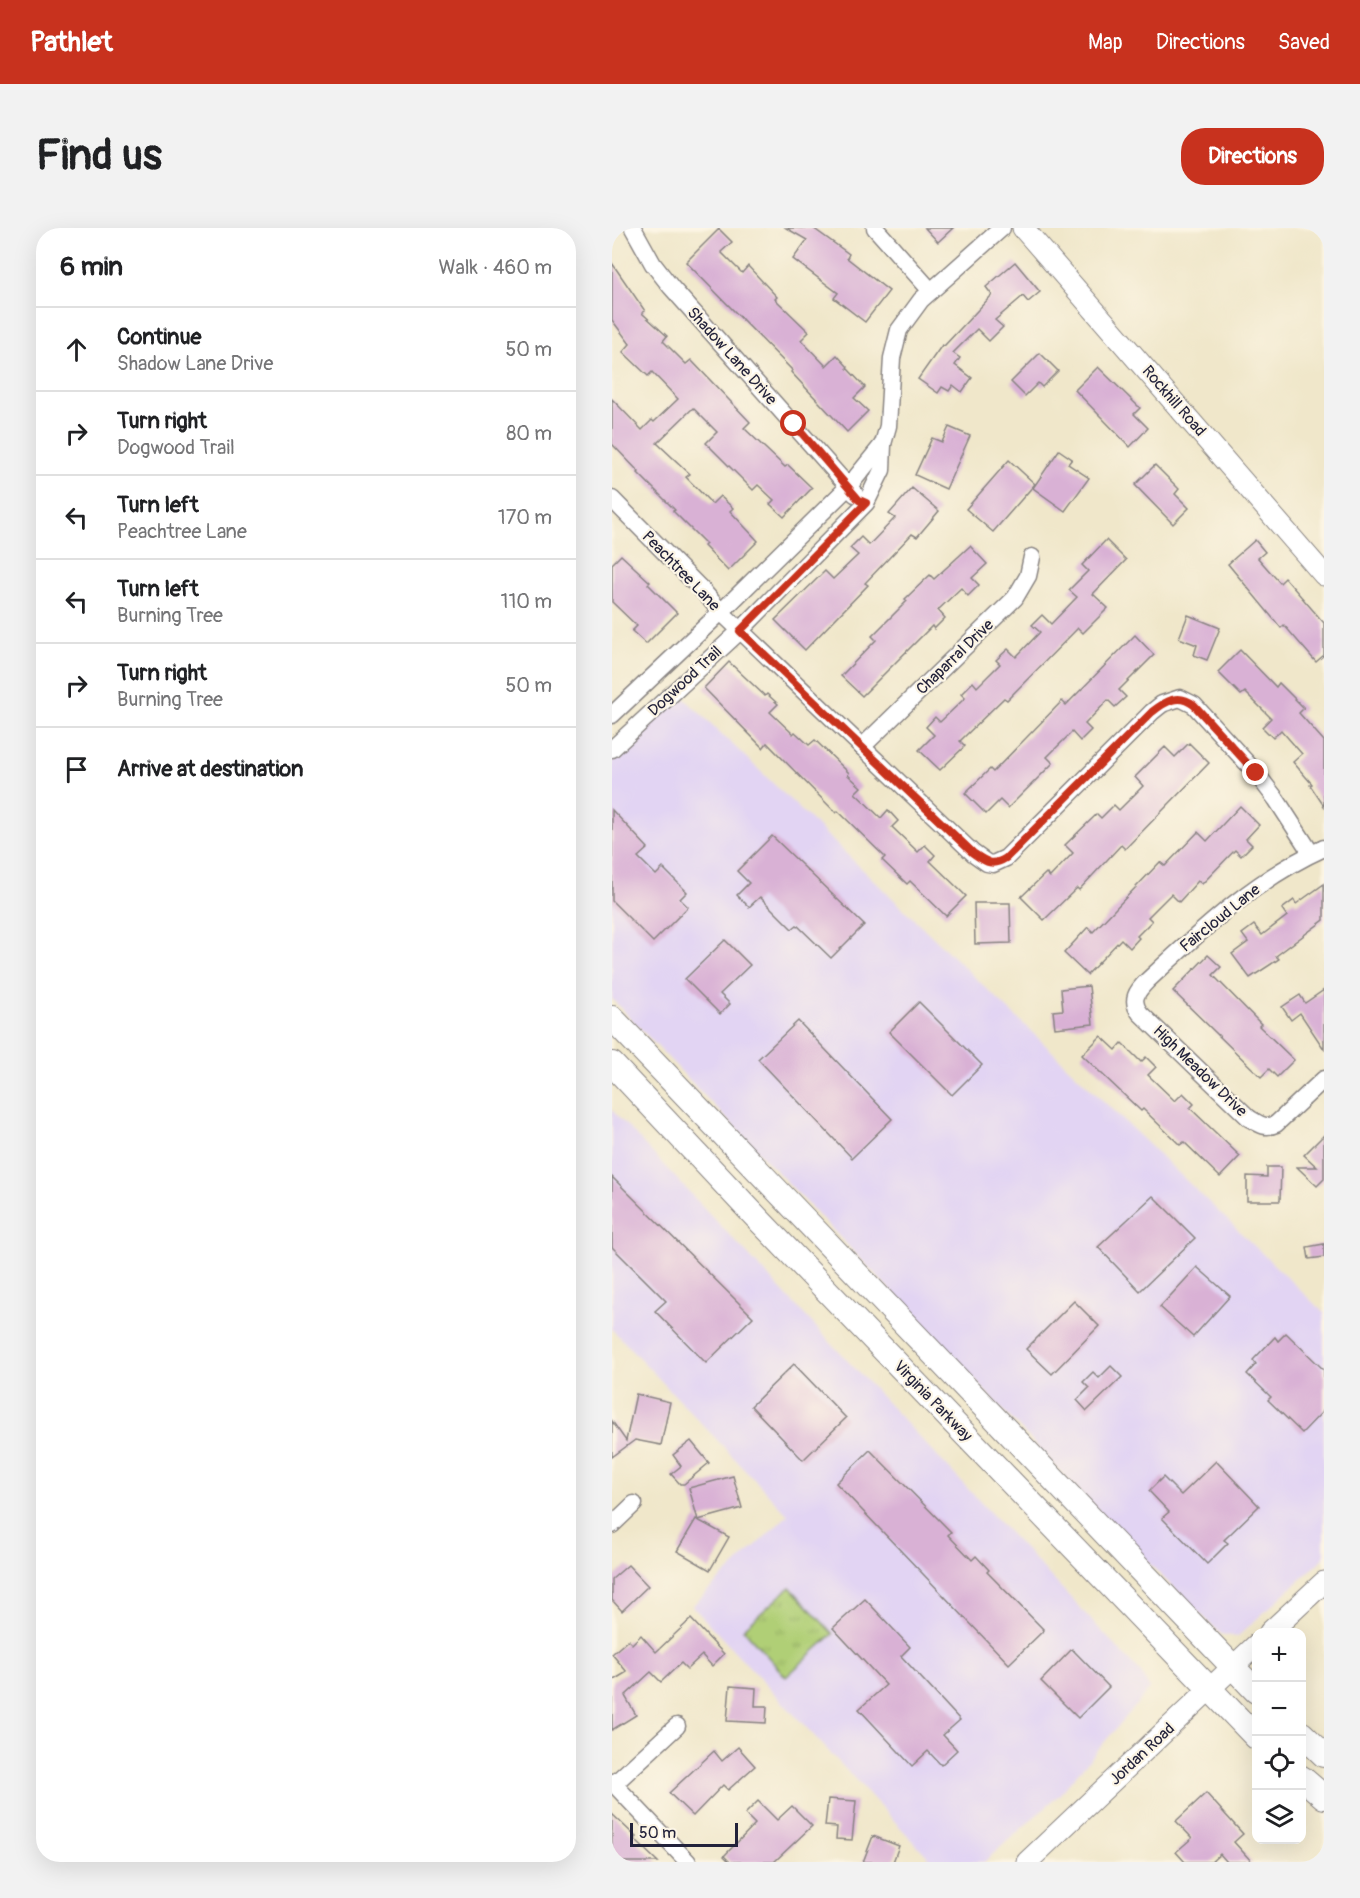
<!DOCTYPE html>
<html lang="en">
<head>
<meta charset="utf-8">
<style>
  body { margin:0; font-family:Pangolin,sans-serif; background:#f2f2f2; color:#202124 }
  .controls { position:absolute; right:18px; bottom:18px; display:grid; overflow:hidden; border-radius:12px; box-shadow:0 6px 24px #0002 }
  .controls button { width:54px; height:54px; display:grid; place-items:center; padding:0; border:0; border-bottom:2px solid #e0e0e0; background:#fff; color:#202124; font:30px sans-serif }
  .scale { position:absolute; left:18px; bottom:15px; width:108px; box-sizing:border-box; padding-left:6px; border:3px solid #22223b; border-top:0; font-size:16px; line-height:21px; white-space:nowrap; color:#22223b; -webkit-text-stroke:4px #fcf5e5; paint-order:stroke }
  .stop { position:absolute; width:18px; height:18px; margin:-14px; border:4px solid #c8321e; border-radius:50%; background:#fff }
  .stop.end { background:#c8321e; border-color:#fff; box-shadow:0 2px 6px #0008 }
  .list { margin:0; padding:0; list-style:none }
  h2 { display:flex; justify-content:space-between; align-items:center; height:78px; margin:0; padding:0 24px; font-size:26px }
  h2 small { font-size:20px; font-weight:400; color:#757577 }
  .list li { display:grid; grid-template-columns:39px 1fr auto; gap:18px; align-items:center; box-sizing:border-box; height:84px; padding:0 24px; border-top:2px solid #e0e0e0 }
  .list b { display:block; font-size:22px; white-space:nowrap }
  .list p { margin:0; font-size:20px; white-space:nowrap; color:#757577 }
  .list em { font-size:20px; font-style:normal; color:#757577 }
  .icon { flex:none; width:33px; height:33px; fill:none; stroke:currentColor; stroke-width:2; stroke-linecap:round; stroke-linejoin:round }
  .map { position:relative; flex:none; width:712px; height:1634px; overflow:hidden; border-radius:24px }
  header { display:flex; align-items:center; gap:36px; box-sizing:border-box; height:84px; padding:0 30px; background:#c8321e; color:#fff }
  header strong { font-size:28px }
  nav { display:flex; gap:33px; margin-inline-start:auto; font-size:21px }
  .intro { display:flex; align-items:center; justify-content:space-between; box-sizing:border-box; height:144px; padding:0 36px }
  h1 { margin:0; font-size:42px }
  .button { padding:15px 27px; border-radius:24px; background:#c8321e; color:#fff; font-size:21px; font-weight:700 }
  main { display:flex; gap:36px; padding:0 36px }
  aside { flex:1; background:#fff; border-radius:24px; box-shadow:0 6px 24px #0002 }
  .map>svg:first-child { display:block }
  .built { fill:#e2d4f3 }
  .park { fill:url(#park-tufts); stroke:#697858; stroke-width:1.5 }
  .building { fill:#d9b1d5 }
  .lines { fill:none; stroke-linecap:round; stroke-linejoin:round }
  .minor-casing { stroke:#898482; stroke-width:19 }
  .tertiary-casing { stroke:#898482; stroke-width:23 }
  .secondary-casing { stroke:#898482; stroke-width:26 }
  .minor { stroke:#fff; stroke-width:16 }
  .tertiary { stroke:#fff; stroke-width:21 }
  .secondary { stroke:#fff; stroke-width:24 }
  .route { stroke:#c8321e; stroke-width:8 }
  .labels { text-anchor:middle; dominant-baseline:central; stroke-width:4.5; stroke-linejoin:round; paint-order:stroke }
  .street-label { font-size:16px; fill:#22223b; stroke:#fcf5e5 }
</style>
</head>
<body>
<header>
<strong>Pathlet</strong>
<nav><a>Map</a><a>Directions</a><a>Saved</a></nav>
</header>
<div class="intro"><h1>Find us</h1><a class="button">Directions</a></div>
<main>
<aside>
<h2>6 min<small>Walk · 460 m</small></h2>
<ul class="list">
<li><svg class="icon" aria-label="ahead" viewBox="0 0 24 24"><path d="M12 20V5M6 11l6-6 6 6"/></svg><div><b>Continue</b><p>Shadow Lane Drive</p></div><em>50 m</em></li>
<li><svg class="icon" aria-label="right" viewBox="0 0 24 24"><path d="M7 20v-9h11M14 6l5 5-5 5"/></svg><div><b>Turn right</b><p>Dogwood Trail</p></div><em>80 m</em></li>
<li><svg class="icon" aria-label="left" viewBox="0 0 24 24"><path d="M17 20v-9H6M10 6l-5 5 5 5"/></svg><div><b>Turn left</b><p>Peachtree Lane</p></div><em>170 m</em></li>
<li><svg class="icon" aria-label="left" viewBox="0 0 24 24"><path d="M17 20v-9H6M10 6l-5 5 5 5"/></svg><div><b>Turn left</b><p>Burning Tree</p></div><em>110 m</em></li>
<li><svg class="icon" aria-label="right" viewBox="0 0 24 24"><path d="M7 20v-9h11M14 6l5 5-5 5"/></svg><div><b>Turn right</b><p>Burning Tree</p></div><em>50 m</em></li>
<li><svg class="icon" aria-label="arrive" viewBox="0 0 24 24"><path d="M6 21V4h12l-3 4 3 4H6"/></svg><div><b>Arrive at destination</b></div></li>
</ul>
</aside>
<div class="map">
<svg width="712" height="1634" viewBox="0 0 712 1634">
  <defs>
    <pattern id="park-tufts" width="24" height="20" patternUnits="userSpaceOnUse" patternTransform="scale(1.5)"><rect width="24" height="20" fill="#b0cf76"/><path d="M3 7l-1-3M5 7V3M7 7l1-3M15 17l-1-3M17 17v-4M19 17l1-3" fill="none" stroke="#97b167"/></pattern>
  </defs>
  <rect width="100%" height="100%" fill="#fcf5e5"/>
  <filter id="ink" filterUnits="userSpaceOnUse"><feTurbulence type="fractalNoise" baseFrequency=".0167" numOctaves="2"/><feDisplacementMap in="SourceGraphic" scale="12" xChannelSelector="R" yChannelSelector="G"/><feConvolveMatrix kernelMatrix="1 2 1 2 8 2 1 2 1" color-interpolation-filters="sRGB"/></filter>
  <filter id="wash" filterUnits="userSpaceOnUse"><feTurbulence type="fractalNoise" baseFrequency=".008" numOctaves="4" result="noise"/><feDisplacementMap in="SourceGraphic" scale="24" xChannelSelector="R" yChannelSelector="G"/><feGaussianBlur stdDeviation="1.35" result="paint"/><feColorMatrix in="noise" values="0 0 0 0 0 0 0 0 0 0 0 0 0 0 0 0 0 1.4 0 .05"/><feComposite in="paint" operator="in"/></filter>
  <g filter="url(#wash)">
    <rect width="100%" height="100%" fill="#f0e7ca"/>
    <g class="built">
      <polygon points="68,466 712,1085 712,1330 625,1409 609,1406 511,1310 285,1069 0,771 0,529"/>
      <polygon points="0,882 529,1445 538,1461 447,1567 372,1634 321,1634 80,1378 176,1287 0,1101"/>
    </g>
    <polygon class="park" points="178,1359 221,1406 174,1449 131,1401"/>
    <g id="blocks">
      <g class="building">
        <polygon points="174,0 201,0 237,26 235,30 277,63 253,94 222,70 226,65 181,31 195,12"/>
        <polygon points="313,0 341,0 326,14"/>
        <polygon points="107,1 120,14 109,24 130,45 136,38 165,69 163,71 197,104 189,112 214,138 225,127 236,139 235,140 253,159 242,170 256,183 235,204 179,144 180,142 74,34"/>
        <polygon points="403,34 428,64 416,74 411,68 383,92 391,99 377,113 365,101 341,125 348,130 343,137 360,150 350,164 341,157 337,163 330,159 326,165 306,151 330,117 332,118 380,67 374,59"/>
        <polygon points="0,35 33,83 30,85 55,108 51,113 74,136 79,132 138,194 132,200 173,239 176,237 200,260 172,289 158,276 162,272 146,257 141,262 94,215 105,204 81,180 45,215 78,246 74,249 100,276 108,268 121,280 118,283 146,313 116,343 92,318 94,316 61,283 63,282 26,245 27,244 0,216 0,171 30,202 40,192 42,194 66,171 40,144 36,148 11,124 18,116 0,92"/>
        <polygon points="428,125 446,143 430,159 426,155 413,168 399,154"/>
        <polygon points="486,139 528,180 522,186 536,200 518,219 463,162"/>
        <polygon points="337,199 358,208 334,261 303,247 320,210 330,214"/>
        <polygon points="447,222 460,231 456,236 477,250 453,283 421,260"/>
        <polygon points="397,232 423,256 381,304 354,281"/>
        <polygon points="543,237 567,261 563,266 577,280 561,296 523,257"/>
        <polygon points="300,260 327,283 305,309 300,306 253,355 256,357 193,422 163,392 213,343 221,351 246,327 238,320 249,309 257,317 283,290 277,286"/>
        <polygon points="494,312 514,332 481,366 496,380 471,405 466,400 395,472 392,470 348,513 353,518 328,542 307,522 322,507 314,499 323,489 328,494 353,470 349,466 361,454 365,459 388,436 384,432 396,421 404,429 428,404 420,397 430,387 439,396 465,369 457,362 476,343 470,337"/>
        <polygon points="643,312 653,324 646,330 668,355 673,350 712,395 712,427 704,434 672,397 669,400 616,336"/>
        <polygon points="358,318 375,336 360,350 367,357 356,368 349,360 326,382 333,390 322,401 320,398 250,468 229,448 264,412 260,408 295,373 293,371 318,347 322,351"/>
        <polygon points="9,327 38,354 36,356 65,385 34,416 20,403 25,398 0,374 0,336"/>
        <polygon points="576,387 608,400 595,432 582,427 585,417 567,410"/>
        <polygon points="523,407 542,427 507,462 514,469 503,479 496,472 473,496 479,502 468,513 460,504 435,529 441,535 396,580 388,572 374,586 353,565 378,541 381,544 450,473 454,477"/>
        <polygon points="628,422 664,459 667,455 692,480 687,485 712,513 712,578 698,557 700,556 681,534 690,526 669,502 661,510 650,499 659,490 633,464 629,467 606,444"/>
        <polygon points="117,434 153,468 155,466 166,476 158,484 181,506 183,504 197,517 203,512 237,545 236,547 249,559 243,565 269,590 276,582 286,593 280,599 306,624 313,617 323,627 318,633 354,668 334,688 298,653 295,656 270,632 273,629 226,583 224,585 155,515 151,520 92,460"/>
        <polygon points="577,515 597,535 513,621 509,617 467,662 465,660 432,692 409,669 434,645 438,649 461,625 453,617 485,586 489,590 502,577 507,582 531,558 523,549 553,519 563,529"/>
        <polygon points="628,578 647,597 634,611 640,617 629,628 623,622 590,656 586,653 567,674 559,666 536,689 540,693 525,708 527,710 518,720 509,711 475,747 452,725 476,699 481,704 548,634 553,638 586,604 595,613"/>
        <polygon points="0,582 36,620 26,629 44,647 51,640 75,664 68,671 76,679 41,714 0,673"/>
        <polygon points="160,608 252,697 219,730 185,697 180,701 148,669 137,679 125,667 137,655 125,643"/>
        <polygon points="712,656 712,692 664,728 667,731 638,750 620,726 636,714 630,706 642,697 650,707 675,688 670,681 682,672 684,676"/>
        <polygon points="362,675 398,675 399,715 363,716"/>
        <polygon points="113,712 138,737 108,766 118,776 108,786 73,751"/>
        <polygon points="596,727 609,739 601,747 649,796 647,798 682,832 665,849 657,841 649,849 561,763"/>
        <polygon points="477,758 481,796 443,800 441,783 451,782 449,761"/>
        <polygon points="712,762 712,821 688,785 679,792 670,779 688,767 693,775"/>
        <polygon points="307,774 370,837 340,867 277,804"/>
        <polygon points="186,793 280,891 240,930 146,831"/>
        <polygon points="489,808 504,822 510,815 529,834 534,829 544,839 536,847 563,873 571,865 582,876 578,880 628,928 608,949 572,914 568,917 531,881 529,883 470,827"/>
        <polygon points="712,907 712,951 705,958 685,939 705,939 692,927"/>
        <polygon points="655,939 669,939 668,973 635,973 635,948 655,949"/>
        <polygon points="0,949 141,1089 94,1135 43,1083 54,1073 0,1019"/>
        <polygon points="541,968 583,1010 528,1063 486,1019"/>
        <polygon points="712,1016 712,1029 697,1031 695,1019"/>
        <polygon points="585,1039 618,1068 581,1109 548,1079"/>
        <polygon points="462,1073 487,1098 440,1146 414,1121"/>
        <polygon points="674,1105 712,1142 712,1182 690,1205 656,1172 659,1169 635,1146 644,1136 641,1132 663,1109 666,1113"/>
        <polygon points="182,1136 234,1190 191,1232 139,1178"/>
        <polygon points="499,1138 510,1149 475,1183 465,1172 477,1160 471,1154 481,1144 487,1150"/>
        <polygon points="24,1166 58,1174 49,1217 23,1212 0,1229 0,1193 14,1213"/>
        <polygon points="79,1213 97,1235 72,1256 68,1256 59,1246 69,1238 61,1227"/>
        <polygon points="258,1222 339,1304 336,1307 360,1332 364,1328 377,1342 375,1344 432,1402 397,1436 224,1255"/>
        <polygon points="604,1233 647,1278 612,1312 616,1315 595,1336 550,1290 557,1284 537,1263 551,1249 569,1267"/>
        <polygon points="121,1248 130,1280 86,1292 77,1260"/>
        <polygon points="84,1291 117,1309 98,1342 65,1323"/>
        <polygon points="16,1337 36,1358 10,1383 0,1372 0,1351"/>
        <polygon points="253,1371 298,1419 289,1428 348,1492 331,1507 345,1522 329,1537 316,1523 300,1538 247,1481 274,1457 221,1400"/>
        <polygon points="79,1391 112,1426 100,1438 90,1427 75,1441 69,1435 49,1454 39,1444 13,1468 24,1487 0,1502 0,1453 15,1444 0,1426 16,1412 20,1416 29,1407 44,1424"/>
        <polygon points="460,1421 497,1459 466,1490 429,1453"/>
        <polygon points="118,1458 144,1460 143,1478 155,1478 154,1495 115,1493"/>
        <polygon points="126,1519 143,1538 116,1562 111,1557 81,1588 57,1565 102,1523 110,1533"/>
        <polygon points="594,1565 631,1606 622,1614 640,1634 615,1634 608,1626 599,1634 573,1634 564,1624 580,1610 564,1593"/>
        <polygon points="216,1571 244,1573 240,1612 224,1611 225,1599 213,1598"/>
        <polygon points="146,1573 165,1592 180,1578 200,1598 162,1634 118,1634 112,1628 143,1596 133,1586"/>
        <polygon points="0,1586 24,1609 22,1611 46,1634 0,1634"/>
        <polygon points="261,1608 287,1618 281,1634 251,1634"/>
      </g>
    </g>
  </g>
  <g filter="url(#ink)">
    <use href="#blocks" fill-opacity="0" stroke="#898482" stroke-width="1.5"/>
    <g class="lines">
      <g class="minor-casing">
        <g id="minor">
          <polyline points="21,0 41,36 59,59 243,266"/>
          <polyline points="263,0 319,63"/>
          <polyline points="0,271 91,363 109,384 361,625 375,635 381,636 394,630 540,484 550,476 568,470 582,477 644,545 664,571 699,625"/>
          <polyline points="0,487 109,384 237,258 271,216"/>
          <polyline points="250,519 403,370 416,348 420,329"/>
          <polyline points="0,521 128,403 254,275 270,242 271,216 276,198 280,130 287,102 309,72 390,0"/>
          <path d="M712,620c-69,31 -122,82 -177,133 -10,10 -17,19 -7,32l109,105c10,6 16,11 27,6l48,-45"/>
          <polyline points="0,1297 22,1276"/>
          <polyline points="0,1554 76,1634"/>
          <polyline points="2,1556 65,1498"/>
        </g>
      </g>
      <g class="tertiary-casing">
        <g id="tertiary">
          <polyline points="411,0 712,347"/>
          <polyline points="658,1404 712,1354"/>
          <polyline points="415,1634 644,1417"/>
        </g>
      </g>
      <g class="secondary-casing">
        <g id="secondary">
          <polyline points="0,790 644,1463"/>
          <polyline points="0,836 145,990 644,1509"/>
          <polyline points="690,1506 712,1527"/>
          <polyline points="690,1550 712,1569"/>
        </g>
      </g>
      <use href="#minor" class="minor"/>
      <use href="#tertiary" class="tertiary"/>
      <use href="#secondary" class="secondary"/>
    </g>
  </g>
  <g class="lines" filter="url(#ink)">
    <path class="route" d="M182,196l65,76 7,3 -126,128 233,222c13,9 19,14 33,5l146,-146c14,-11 26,-19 42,-7l62,68"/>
  </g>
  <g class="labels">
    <g class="street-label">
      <text transform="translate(120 128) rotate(48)">Shadow Lane Drive</text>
      <text transform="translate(562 173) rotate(49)">Rockhill Road</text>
      <text transform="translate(69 343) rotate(46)">Peachtree Lane</text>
      <text transform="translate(343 429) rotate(-44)">Chaparral Drive</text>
      <text transform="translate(73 453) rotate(-43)">Dogwood Trail</text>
      <text transform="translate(608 690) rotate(-39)">Faircloud Lane</text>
      <text transform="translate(588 843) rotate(44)">High Meadow Drive</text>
      <text transform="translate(321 1173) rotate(46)">Virginia Parkway</text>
      <text transform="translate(530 1526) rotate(-43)">Jordan Road</text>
    </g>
  </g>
</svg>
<div class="controls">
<button>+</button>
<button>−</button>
<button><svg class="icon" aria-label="locate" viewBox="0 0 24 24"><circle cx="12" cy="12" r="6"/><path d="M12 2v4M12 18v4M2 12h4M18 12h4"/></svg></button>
<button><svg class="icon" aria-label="layers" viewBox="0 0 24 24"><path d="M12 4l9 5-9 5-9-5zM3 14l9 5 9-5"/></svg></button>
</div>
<div class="scale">50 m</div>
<div class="stop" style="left:182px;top:196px"></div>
<div class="stop end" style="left:644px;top:545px"></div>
</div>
</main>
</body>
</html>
